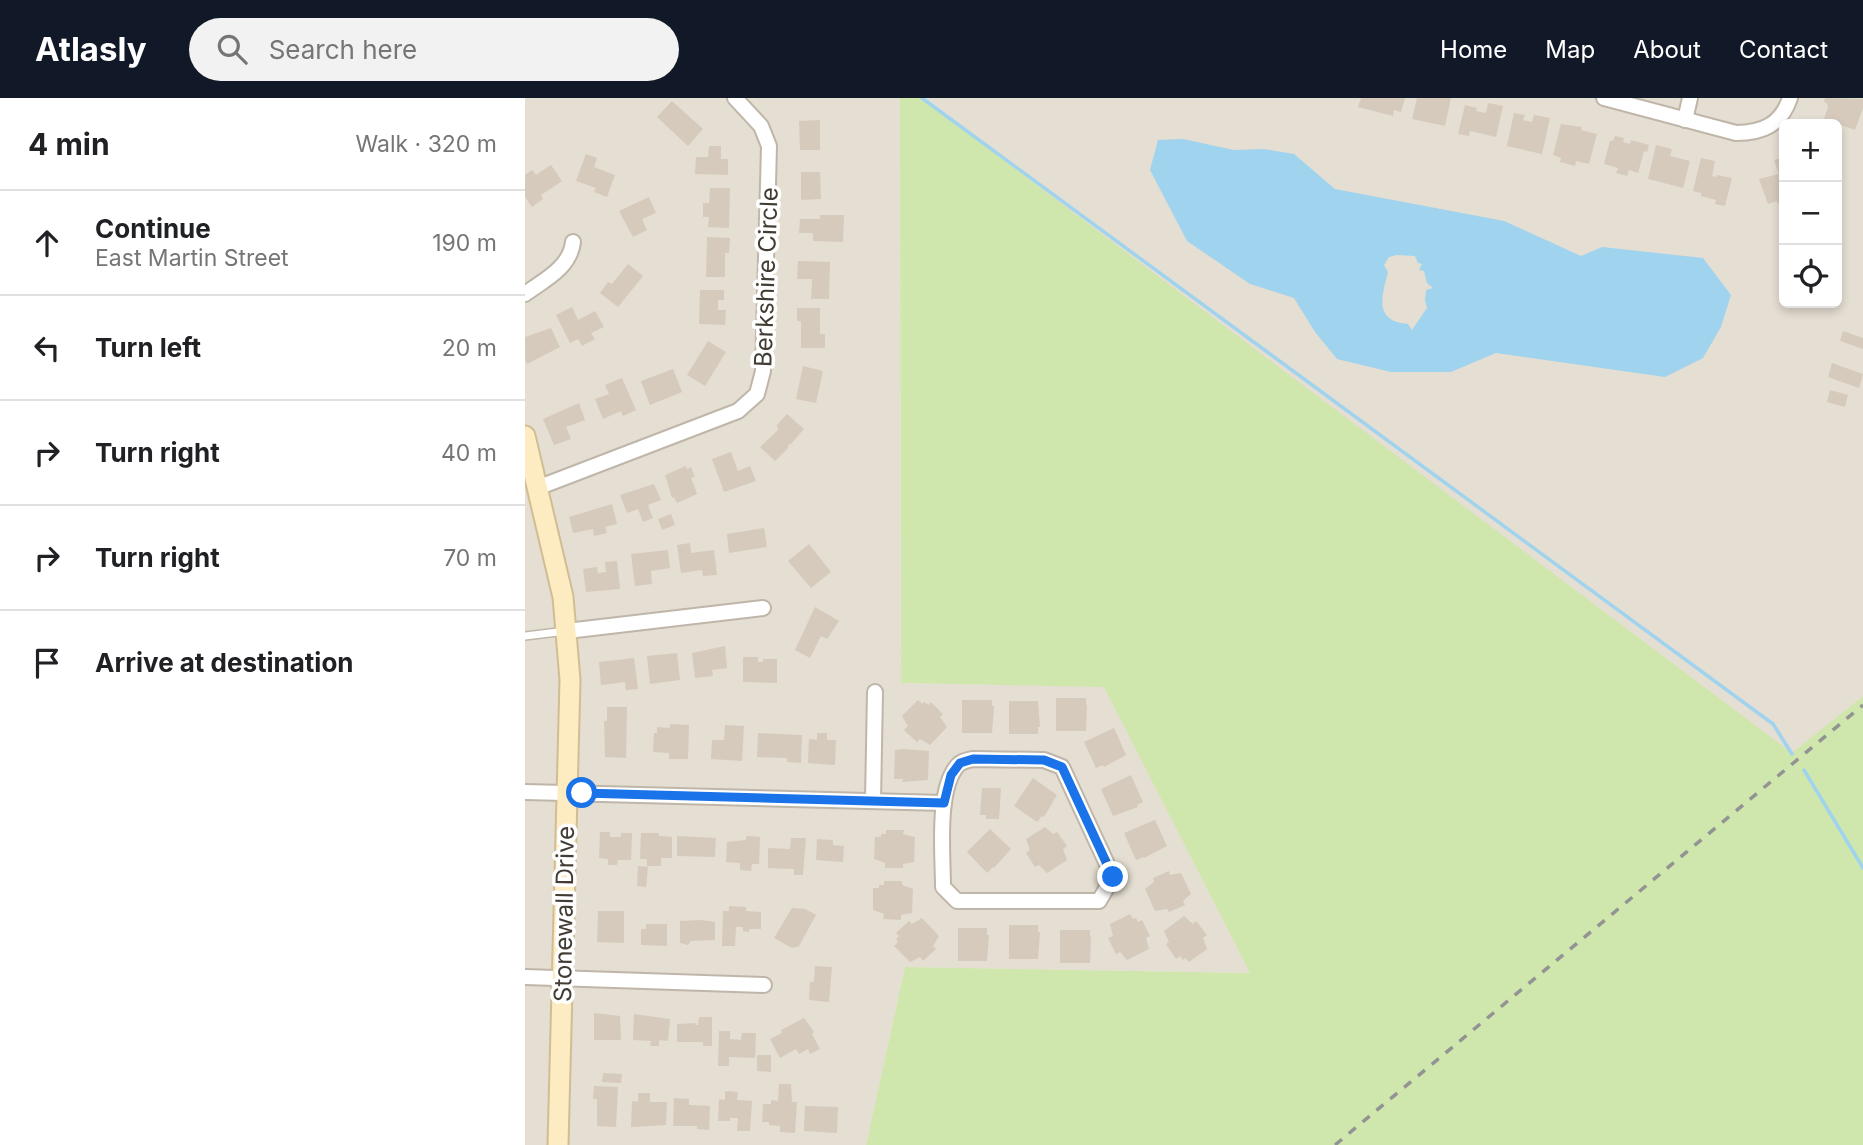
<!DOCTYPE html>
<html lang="en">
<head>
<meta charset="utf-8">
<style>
  body { margin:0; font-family:Inter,sans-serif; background:#f2f2f2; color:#202124 }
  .controls { position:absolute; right:21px; top:21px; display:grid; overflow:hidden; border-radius:10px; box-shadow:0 4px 10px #0003 }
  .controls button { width:63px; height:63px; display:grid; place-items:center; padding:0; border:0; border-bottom:2px solid #e0e0e0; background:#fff; color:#202124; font:35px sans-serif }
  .stop { position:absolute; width:21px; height:21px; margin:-16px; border:5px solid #1a73e8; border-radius:50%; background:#fff }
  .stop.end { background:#1a73e8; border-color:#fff; box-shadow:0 2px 7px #0008 }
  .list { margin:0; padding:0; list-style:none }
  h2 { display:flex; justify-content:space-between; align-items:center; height:91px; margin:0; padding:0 28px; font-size:30px }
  h2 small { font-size:23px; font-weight:400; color:#757577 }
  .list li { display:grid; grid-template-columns:46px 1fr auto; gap:21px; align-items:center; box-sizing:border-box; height:105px; padding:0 28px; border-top:2px solid #e0e0e0 }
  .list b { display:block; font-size:26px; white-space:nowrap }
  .list p { margin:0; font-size:23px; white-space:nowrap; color:#757577 }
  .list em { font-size:23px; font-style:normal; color:#757577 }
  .icon { flex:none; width:38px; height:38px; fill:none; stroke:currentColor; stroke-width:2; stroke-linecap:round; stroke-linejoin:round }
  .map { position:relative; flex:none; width:1338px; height:1047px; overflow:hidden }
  header { display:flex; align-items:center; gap:42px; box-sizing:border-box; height:98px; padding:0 35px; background:#111827; color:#fff }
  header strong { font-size:33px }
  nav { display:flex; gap:38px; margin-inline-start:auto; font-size:24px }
  .search { width:490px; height:63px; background:#f2f2f2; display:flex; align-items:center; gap:18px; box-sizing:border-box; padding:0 24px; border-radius:38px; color:#757577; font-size:26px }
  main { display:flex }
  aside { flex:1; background:#fff }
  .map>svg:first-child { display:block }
  .residential { fill:#e5ded2; fill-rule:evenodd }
  .green { fill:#cfe6ac }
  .water { fill:#a0d3ee; fill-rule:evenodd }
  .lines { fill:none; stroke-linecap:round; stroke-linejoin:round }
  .stream { stroke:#a0d3ee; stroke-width:3.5 }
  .building { fill:#d6cabc }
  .lane-casing { stroke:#bfb6a9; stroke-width:10 }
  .street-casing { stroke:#bfb6a9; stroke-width:18 }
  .secondary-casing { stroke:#d1bd94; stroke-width:23 }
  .lane { stroke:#fff; stroke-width:7 }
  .street { stroke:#fff; stroke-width:14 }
  .secondary { stroke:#fdebc1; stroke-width:19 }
  .rail { stroke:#939393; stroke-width:3.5; stroke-dasharray:9 9; stroke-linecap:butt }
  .route { stroke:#1a73e8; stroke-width:9 }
  .labels { text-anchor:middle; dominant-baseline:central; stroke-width:7; stroke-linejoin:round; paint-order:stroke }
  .street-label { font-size:24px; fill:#433c34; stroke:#fff }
</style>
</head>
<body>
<header>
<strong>Atlasly</strong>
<div class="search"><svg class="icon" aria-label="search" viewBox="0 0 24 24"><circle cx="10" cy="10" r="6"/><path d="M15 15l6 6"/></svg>Search here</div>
<nav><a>Home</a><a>Map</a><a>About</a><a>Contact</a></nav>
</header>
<main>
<aside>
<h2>4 min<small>Walk · 320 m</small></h2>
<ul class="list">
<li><svg class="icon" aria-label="ahead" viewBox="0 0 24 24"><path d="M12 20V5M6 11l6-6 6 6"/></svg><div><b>Continue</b><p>East Martin Street</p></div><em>190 m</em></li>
<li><svg class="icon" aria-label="left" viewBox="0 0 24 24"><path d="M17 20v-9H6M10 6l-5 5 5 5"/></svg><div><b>Turn left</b></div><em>20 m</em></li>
<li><svg class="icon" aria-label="right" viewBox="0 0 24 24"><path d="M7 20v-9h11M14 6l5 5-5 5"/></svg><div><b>Turn right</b></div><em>40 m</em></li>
<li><svg class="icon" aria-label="right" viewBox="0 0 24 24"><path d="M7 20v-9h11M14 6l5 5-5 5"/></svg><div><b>Turn right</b></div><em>70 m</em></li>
<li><svg class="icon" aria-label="arrive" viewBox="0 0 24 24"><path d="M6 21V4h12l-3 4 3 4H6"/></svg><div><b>Arrive at destination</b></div></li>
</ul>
</aside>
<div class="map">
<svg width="1338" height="1047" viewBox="0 0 1338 1047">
  <rect width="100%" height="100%" fill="#f1ece3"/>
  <g class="residential">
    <polygon points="0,0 375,0 376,585 579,588 725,875 380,869 341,1047 0,1047"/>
    <path d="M379,0h959v598l-71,58zM1259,26h53v179h-53z"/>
  </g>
  <polygon class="green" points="375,0 396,0 1267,655 1338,598 1338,1047 341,1047 380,869 725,875 579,589 376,585"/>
  <path class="water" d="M658,41l51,11 30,-1 30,5 41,35 169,32 77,35 21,-9 101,11 28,37 -10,32 -18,31 -38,19 -169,-24 -45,19h-60l-54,-13 -22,-27 -21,-34 -44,-14 -63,-43 -37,-71 8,-30zM872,157l18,1 3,7 4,1 -3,6 5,1 3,12 6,5 -7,2 -1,10 2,8 -15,22 -4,-6c-35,-3 -26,-28 -20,-52l-4,-7 5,-8z"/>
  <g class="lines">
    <g class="stream">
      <polyline points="397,0 1248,626 1267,656"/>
      <polyline points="1279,672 1338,770"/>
    </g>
  </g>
  <g class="building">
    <polygon points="836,0 880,0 876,14 869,12 868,18 833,9"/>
    <polygon points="892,0 926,0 920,28 887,21"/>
    <polygon points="1300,0 1338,1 1338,10 1330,32 1299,21 1303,9 1302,5 1299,4"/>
    <polygon points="147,3 178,31 163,48 132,19"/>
    <polygon points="963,5 978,8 971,39 945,33 944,38 933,36 940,7 952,10 951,13 961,15"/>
    <polygon points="989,15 1000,17 998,22 1007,24 1009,17 1025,20 1017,56 982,48"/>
    <polygon points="295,22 295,52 275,52 274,23"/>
    <polygon points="1036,26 1057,29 1056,32 1072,36 1064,66 1051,63 1050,68 1035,64 1036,60 1028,57"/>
    <polygon points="1090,38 1099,40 1098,44 1105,46 1106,42 1124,47 1122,54 1119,53 1113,75 1104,72 1102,78 1091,75 1093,70 1079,66 1085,43 1088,43"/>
    <polygon points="1131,47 1147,51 1145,58 1165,63 1158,90 1123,81"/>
    <polygon points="184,48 196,48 196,61 203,61 203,77 170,76 171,59 183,59"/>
    <polygon points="61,56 72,60 69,69 90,77 82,99 69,94 71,90 51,83"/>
    <polygon points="1259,59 1259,104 1253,106 1252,103 1243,106 1234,81 1254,76 1249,62"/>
    <polygon points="1176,60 1190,63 1187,78 1191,79 1192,77 1207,80 1200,108 1190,106 1191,102 1176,98 1176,95 1168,93"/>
    <polygon points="26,67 37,83 16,97 18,101 7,109 0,99 0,77 7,72 11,77"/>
    <polygon points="276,74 295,74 296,101 276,102"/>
    <polygon points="185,90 205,90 204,130 183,129 184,119 178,119 178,105 184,105"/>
    <polygon points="124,99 131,115 117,121 122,132 108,139 94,113"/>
    <polygon points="295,117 319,117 318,144 288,143 288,135 274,135 275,121 295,121"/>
    <polygon points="182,139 205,140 204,155 200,155 200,179 181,179"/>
    <polygon points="273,163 305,164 304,201 286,201 287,181 272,181"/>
    <polygon points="103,166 118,178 93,209 75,195 83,184 87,186"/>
    <polygon points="175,192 199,192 199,202 193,202 193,212 201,212 200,227 174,226"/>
    <polygon points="47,209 53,222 70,213 79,229 66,235 70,241 57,248 53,241 45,245 31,217"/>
    <polygon points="272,210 295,210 295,236 300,236 300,250 276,250 276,223 272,223"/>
    <polygon points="26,230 35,249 2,266 0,262 0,239"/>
    <polygon points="1318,233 1338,240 1338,251 1315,243"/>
    <polygon points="183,243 201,254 180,288 162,277"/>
    <polygon points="1307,265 1338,276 1334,290 1303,279"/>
    <polygon points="278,268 298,273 291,305 271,301"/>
    <polygon points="148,271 157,294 125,307 116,283"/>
    <polygon points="97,280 111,312 98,318 96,313 78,321 70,301 84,296 80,287"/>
    <polygon points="1305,292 1323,297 1320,309 1302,304"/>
    <polygon points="54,305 60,322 41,329 46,341 29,347 18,321"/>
    <polygon points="262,316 279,331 265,347 264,345 263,350 250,363 235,349 253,332 252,327"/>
    <polygon points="206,354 213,373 225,368 231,383 199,394 187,361"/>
    <polygon points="161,368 162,371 166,369 170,379 166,380 172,396 152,405 149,399 147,400 140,377"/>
    <polygon points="129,386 136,402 123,407 128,420 118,424 113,411 102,415 95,397"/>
    <polygon points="87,406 92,426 80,429 82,435 69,438 68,431 48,435 44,419"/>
    <polygon points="146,416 150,427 137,432 133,421"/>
    <polygon points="239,430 242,449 204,455 202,436"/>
    <polygon points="165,445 166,455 189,452 192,477 178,478 177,472 156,475 152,447"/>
    <polygon points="284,446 306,474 286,490 263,463"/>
    <polygon points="143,452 145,470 126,473 127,486 110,488 106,456"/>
    <polygon points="92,463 95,491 61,494 58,471 72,469 73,475 81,474 80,464"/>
    <polygon points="290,509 314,523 302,541 296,538 285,560 270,552"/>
    <polygon points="200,548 202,570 187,572 188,578 170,580 167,555"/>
    <polygon points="152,555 155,582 125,586 122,558"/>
    <polygon points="218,559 233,559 233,564 238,564 238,561 252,561 252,585 218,584"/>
    <polygon points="109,560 113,591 101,592 100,584 76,587 74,564"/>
    <polygon points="531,600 561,600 561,607 562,607 561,633 531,633"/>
    <polygon points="393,602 397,606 399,604 403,607 406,604 418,616 415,619 422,629 405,647 395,641 392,644 379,632 383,628 377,618"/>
    <polygon points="437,602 467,602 467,608 469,608 467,635 437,635"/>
    <polygon points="484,603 513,603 515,629 513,629 513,636 484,636"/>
    <polygon points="82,609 102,609 101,660 80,659 79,623 82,623"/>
    <polygon points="145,626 164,627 163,661 144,661 144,655 128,654 129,635 132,635 132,629 145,630"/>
    <polygon points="200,627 219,628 217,663 186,661 187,642 199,642"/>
    <polygon points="589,630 601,657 579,669 578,667 571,670 559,644"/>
    <polygon points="233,635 277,637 276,665 262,664 262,660 232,659"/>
    <polygon points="292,635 302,635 302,642 311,642 310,667 283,665 284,641 292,642"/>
    <polygon points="379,651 404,653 403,682 377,684 378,681 369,681 370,652"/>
    <polygon points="606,677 618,704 612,707 613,709 588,718 576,691"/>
    <polygon points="508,680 532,697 519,719 517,718 512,724 489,708"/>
    <polygon points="457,690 476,690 474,721 461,721 461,717 455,717"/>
    <polygon points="630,722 642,748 619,760 619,759 611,762 599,735"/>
    <polygon points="520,729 528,736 532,734 542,748 538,751 542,762 522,775 514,767 510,769 501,755 505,752 501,741"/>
    <polygon points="465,731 486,751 469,770 468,769 462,775 442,754"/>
    <polygon points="361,732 379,732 378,736 390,739 389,764 378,766 378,770 360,770 360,765 349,761 350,739 356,739 356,736 361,736"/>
    <polygon points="75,734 85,734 85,739 96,739 96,735 107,735 106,762 93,762 92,767 83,767 83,761 74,760"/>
    <polygon points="116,735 134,735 134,738 147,739 147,760 136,760 136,768 122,768 122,761 115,761"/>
    <polygon points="152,738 191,740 190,759 152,758"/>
    <polygon points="221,738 235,739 234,766 227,766 226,773 215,772 215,765 201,764 202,744 221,742"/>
    <polygon points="266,740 281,740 278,777 269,777 269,771 243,770 243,750 265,751"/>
    <polygon points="292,741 308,742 308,747 319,748 318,764 291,762"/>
    <polygon points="113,768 123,769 121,789 112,788"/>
    <polygon points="644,773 645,777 656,775 666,796 658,803 660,807 644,814 642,811 630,813 620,791 629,784 628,780"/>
    <polygon points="359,783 377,783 377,787 388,791 387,815 376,817 376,822 358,821 359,816 348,812 348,790 354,790 354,787 359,787"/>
    <polygon points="204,808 221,809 221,813 236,814 236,831 224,831 224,834 218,833 218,829 211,829 210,848 197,848 198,813 204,813"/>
    <polygon points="267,810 280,811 291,817 274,848 267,850 249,840"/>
    <polygon points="73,813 99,813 99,845 72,844"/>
    <polygon points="605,816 608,821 611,820 613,824 617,822 625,838 621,840 624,851 602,862 595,854 591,856 583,840 588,838 585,826"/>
    <polygon points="659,818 668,826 671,823 682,837 678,840 682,851 664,864 660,860 658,862 655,858 651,861 641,846 644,844 639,833"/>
    <polygon points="397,820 414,838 408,848 411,851 398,863 395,859 385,864 369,848 373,844 371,841 374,838 371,835 384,823 387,826"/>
    <polygon points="176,822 190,824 190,842 166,843 163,847 155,845 155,823"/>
    <polygon points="121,826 142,826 142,848 116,847 116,831 121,831"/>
    <polygon points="484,827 513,827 513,834 515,834 513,861 484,861"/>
    <polygon points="433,830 462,830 462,837 464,837 462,863 433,863"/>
    <polygon points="535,832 565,832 565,839 566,839 565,865 535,865"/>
    <polygon points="290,868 307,869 304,904 284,902 285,884 289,884"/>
    <polygon points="69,915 95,918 96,942 69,942"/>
    <polygon points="109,916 145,921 143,943 134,942 134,948 125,948 126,943 108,942"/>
    <polygon points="174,919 187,919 187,948 178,948 178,944 152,944 152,926 171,925 170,927 173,927"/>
    <polygon points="279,920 289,934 287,936 295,951 285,956 283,951 274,956 271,951 255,960 245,941 257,935 256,932"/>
    <polygon points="194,933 205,933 205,941 216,942 217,935 231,935 230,960 204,959 204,968 193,968"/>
    <polygon points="232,957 246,957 246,974 232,973"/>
    <polygon points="78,975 97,976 96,985 77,984"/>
    <polygon points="254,986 266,986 267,1004 272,1004 270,1035 255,1034 255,1028 244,1027 244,1024 237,1024 238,1006 246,1006 246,1002 253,1003"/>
    <polygon points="69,988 93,989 91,1029 72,1028 72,1001 68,1001"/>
    <polygon points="200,993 213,994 212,1002 227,1003 225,1033 212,1033 213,1020 205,1020 205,1023 193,1023 194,1001 200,1002"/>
    <polygon points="113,995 125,995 125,1004 142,1004 141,1027 106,1029 107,1003 113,1004"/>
    <polygon points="149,1000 164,1001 164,1007 185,1008 184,1032 172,1031 172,1028 148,1028"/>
    <polygon points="280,1008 313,1009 312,1035 279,1033"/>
  </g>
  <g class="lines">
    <g class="lane-casing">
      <polyline id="lane" points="0,538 41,533"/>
    </g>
    <g class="street-casing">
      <g id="street">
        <path d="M1079,0l132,35c26,0 45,-8 54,-35"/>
        <polyline points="1160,22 1165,0"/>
        <path d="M0,196c19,-14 45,-26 48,-52"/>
        <polyline points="12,390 213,313 232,296 238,273 244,48 236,28 210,0"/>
        <polyline points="42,533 238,510"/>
        <path d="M448,661l71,1 18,7 51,110 -14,24h-142l-14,-14c0,-32 -7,-98 15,-122 4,-4 9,-5 15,-6z"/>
        <polyline points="0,694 419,705"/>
        <polyline points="348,703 350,594"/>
        <polyline points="0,879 239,887"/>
      </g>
    </g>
    <g class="secondary-casing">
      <polyline id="secondary" points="0,338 38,499 45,582 33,1047"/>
    </g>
    <use href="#lane" class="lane"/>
    <use href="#street" class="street"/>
    <use href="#secondary" class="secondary"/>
    <polyline class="rail" points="810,1047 1338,607"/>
  </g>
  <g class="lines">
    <polyline class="route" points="57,695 419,705 426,677 435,665 448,661 519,662 537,669 588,779"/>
  </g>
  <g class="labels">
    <g class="street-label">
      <text transform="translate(241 179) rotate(-88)">Berkshire Circle</text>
      <text transform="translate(39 816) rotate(-89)">Stonewall Drive</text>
    </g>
  </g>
</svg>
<div class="controls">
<button>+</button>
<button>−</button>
<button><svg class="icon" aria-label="locate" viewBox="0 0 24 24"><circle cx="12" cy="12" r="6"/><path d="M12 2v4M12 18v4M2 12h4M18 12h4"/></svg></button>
</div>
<div class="stop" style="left:57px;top:695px"></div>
<div class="stop end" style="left:588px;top:779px"></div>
</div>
</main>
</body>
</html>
